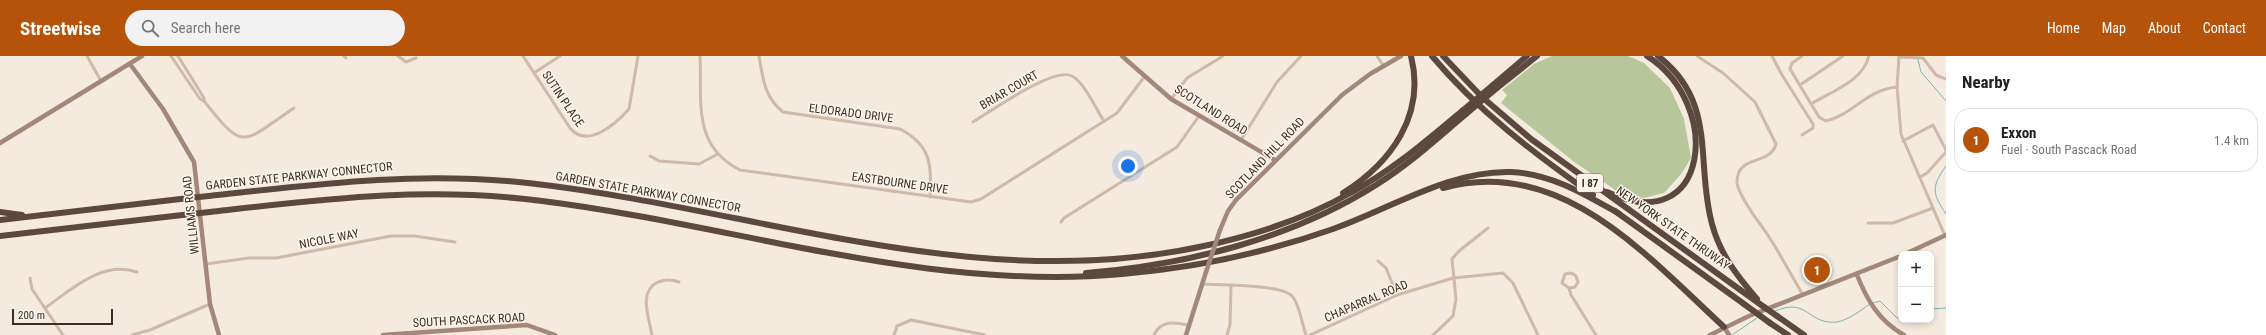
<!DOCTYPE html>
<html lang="en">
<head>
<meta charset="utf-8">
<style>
  body { margin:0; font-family:"Roboto Condensed",sans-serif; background:#f2f2f2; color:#222 }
  .controls { position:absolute; right:12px; bottom:12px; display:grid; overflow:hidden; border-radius:8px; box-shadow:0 2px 6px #0003 }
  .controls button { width:36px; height:36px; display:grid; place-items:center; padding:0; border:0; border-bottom:1px solid #e0e0e0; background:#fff; color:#222; font:20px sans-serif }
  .scale { position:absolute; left:12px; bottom:10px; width:101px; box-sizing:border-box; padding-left:4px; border:2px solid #3b2e29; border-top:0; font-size:11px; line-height:14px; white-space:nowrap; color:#3b2e29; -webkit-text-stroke:3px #fcf4eb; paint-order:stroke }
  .you { position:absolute; left:1128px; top:110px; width:14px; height:14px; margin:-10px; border:3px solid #fff; border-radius:50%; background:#1a73e8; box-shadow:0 0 0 6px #1a73e833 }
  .badge { display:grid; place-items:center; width:26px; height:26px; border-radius:50%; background:#b45309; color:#fff; font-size:13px; font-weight:700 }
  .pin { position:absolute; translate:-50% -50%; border:2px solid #fff; box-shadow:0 1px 4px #0006 }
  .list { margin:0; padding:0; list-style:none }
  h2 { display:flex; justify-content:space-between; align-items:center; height:52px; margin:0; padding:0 16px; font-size:17px }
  h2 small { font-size:13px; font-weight:400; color:#767676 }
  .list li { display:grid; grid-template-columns:26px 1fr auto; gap:12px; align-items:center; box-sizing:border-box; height:64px; margin:0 8px 8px; padding:0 8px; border:1px solid #e0e0e0; border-radius:16px }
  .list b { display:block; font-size:15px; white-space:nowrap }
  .list p { margin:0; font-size:13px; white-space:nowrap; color:#767676 }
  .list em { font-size:13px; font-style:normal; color:#767676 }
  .icon { flex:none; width:22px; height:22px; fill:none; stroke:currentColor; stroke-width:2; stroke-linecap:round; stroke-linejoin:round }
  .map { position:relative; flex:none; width:1946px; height:279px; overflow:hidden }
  header { display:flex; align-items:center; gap:24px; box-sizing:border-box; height:56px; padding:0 20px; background:#b45309; color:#fff }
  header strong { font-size:19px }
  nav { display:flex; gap:22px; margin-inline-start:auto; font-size:14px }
  .search { width:280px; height:36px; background:#f2f2f2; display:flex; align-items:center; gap:10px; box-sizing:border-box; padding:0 14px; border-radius:22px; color:#767676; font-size:15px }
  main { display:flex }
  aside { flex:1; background:#fff }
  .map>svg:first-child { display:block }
  .green { fill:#b8c69b }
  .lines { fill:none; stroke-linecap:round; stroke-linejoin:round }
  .stream { stroke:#79b4b6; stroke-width:1 }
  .street { stroke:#cfb9a8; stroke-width:3 }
  .secondary { stroke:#a38879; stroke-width:4.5 }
  .highway { stroke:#5d483f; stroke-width:6 }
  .secondary-bridge { stroke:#a38879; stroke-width:4.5 }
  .highway-bridge { stroke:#5d483f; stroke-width:6 }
  .labels { text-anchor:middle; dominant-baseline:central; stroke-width:3; stroke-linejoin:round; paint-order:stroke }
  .shield { fill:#fcf4eb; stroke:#756963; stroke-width:1 }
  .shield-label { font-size:11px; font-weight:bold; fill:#3b2e29 }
  .street-label { font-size:12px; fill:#3b2e29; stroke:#fcf4eb }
</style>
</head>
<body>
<header>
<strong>Streetwise</strong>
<div class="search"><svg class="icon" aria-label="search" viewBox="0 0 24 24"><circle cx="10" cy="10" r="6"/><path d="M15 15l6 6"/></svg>Search here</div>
<nav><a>Home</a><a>Map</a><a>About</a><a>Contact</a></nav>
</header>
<main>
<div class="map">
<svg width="1946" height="279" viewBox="0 0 1946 279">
  <rect width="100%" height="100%" fill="#f5eade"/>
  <polygon class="green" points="1552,0 1628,0 1644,7 1670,32 1684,63 1691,102 1682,117 1664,137 1644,142 1621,138 1573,105 1501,47 1507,39 1502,34 1534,8"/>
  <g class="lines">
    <g class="stream">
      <polyline points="1917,0 1921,16 1946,45"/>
      <path d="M1946,110c-15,21 -14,27 0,48"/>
      <polyline points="1873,247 1880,245 1897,262 1901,262"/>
      <polyline points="1931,253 1946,252"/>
      <path d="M1775,255c34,-14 32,14 62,11 11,-2 23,-11 33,-18"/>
      <polyline points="1732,279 1757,262"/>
    </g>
    <g class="street">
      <polyline points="87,0 101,25"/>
      <path d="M171,0l29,43 4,2c41,52 38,42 90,7"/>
      <polyline points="178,0 204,42 204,45"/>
      <polyline points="344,0 346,2"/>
      <polyline points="398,0 406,6 416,2"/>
      <path d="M523,0l47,72c17,21 46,-4 59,-19l9,-53"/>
      <path d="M700,0c2,45 -8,90 40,114l231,32 10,-3 136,-86 28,-37"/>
      <path d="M759,0c4,22 5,41 24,56l117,17c31,16 32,36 30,68"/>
      <polyline points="1377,0 1383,9"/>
      <path d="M1697,0l26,17 32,29 21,42c-5,19 -30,13 -37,28 -2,5 -3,10 -1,15 6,17 19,32 29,47 13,19 24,41 36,61"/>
      <polyline points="1772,0 1782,19 1813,68 1813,72 1802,79"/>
      <path d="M1802,0l-10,7 -2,6 29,48 7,4c28,-7 40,-31 71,-34"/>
      <polyline points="1899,0 1897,31 1901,78 1945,180"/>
      <polyline points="1899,1 1923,2 1936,19 1946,23"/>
      <polyline points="534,17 560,0"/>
      <polyline points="1800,29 1843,0"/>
      <polyline points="1171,43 1187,22 1223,0"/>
      <path d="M1811,48c21,-13 52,-23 58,-48"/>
      <path d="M973,66c17,-10 81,-56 99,-46 12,6 24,33 32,45"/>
      <polyline points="1241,84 1277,26 1301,0"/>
      <polyline points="1903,85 1933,69 1946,94"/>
      <polyline points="650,100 659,105 699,108 718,98"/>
      <polyline points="1920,121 1927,117 1946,96"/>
      <polyline points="1061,166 1064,162 1177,91 1199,60"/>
      <polyline points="1868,167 1893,167 1933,152"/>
      <polyline points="1378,205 1386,212 1397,239"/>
      <polyline points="206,208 249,202 276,202 391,180 414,180 455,186"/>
      <polyline points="30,222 32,233 63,279"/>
      <path d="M1202,228c17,1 82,0 91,13 7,10 9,27 13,38"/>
      <polyline points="1569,232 1575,231 1578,226 1576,220 1571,217 1565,218 1562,227 1569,232 1571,239 1596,279"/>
      <path d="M45,252c27,-19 57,-48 92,-36"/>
      <polyline points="132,279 150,274 210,248"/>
      <path d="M652,279c-3,-17 -14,-44 6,-53 8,-3 14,-3 21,0"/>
      <polyline points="894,279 897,270 911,264 985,279"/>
      <path d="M1154,279c7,-15 20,-13 34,-10"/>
      <polyline points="1227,279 1230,269 1231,230"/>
      <polyline points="1310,279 1397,239 1453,222 1503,217 1513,227 1538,279"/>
      <polyline points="1433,279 1453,260 1456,243 1452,203 1459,195 1488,172"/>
    </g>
    <g class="secondary">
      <polyline points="1122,0 1171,43 1275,104"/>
      <polyline points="130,8 163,53 194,106 210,248 219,279"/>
      <polyline points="0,87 142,0"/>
      <polyline points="1220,174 1228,155 1236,144 1342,39 1370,18 1401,0"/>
      <polyline points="1905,198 1946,179"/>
      <path d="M1857,219c10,25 22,46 47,60"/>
      <polyline points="1724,271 1729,279"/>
      <polyline points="383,279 527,269 555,279"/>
      <polyline points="1186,279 1206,216"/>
      <polyline points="1710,279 1749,260 1901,200"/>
    </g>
    <g class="highway">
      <path d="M1432,0c46,55 103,98 161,139"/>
      <polyline points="1443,0 1482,41 1531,83 1764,251"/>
      <path d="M1658,0c60,46 37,106 54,168 8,30 25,52 45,75"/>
      <polyline points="1493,29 1527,0"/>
      <polyline points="1497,32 1537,0"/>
      <path d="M1443,132c117,-33 204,68 281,139"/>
      <path d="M1607,136c102,48 117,-87 40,-136"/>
      <path d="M1343,137c48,-30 83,-78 68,-137"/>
      <path d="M209,140c108,-12 210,-25 319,-13 223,25 445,112 671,64 54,-11 106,-28 153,-55 41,-22 75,-52 110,-81"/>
      <polyline points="1615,155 1744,248"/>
      <polyline points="0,156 22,159"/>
      <path d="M210,156c115,-13 216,-26 332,-11 192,24 385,91 580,73 72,-6 143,-21 211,-45 57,-20 117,-59 178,-57 41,2 73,22 107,41"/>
      <polyline points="0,164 189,142"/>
      <polyline points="0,180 191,158"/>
      <path d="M1086,217c100,-8 205,-34 290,-88 32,-20 61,-46 90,-71"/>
      <polyline points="1777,260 1804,279"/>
      <polyline points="1770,267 1788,279"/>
    </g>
    <polyline class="secondary-bridge" points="1206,216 1220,174"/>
    <g class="highway-bridge">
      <polyline points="1462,55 1493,29"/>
      <polyline points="1466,58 1497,32"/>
      <polyline points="189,142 209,140"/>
      <polyline points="191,158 210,156"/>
      <polyline points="1744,248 1770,267"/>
      <polyline points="1764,251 1777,260"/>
    </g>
  </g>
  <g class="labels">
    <rect class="shield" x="1577" y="118" width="26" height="18" rx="3"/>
    <g class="shield-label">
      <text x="1590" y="127">I 87</text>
    </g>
    <g class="street-label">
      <text transform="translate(1009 34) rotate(-30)">BRIAR COURT</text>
      <text transform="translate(563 43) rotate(56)">SUTIN PLACE</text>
      <text transform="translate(1211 54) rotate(32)">SCOTLAND ROAD</text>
      <text transform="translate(851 57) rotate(7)">ELDORADO DRIVE</text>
      <text transform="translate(1265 102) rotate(-46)">SCOTLAND HILL ROAD</text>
      <text transform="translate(299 120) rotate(-6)">GARDEN STATE PARKWAY CONNECTOR</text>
      <text transform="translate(900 127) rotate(8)">EASTBOURNE DRIVE</text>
      <text transform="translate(648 136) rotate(10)">GARDEN STATE PARKWAY CONNECTOR</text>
      <text transform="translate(191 159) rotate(-96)">WILLIAMS ROAD</text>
      <text transform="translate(1673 172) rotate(35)">NEW YORK STATE THRUWAY</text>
      <text transform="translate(329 183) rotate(-11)">NICOLE WAY</text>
      <text transform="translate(1366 245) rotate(-23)">CHAPARRAL ROAD</text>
      <text transform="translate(469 264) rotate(-3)">SOUTH PASCACK ROAD</text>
    </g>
  </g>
</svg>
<div class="controls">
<button>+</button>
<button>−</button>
</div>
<div class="scale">200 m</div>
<div class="you"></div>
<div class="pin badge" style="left:1817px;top:214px">1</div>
</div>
<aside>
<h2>Nearby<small></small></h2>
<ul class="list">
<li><span class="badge">1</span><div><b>Exxon</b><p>Fuel · South Pascack Road</p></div><em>1.4 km</em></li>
</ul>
</aside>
</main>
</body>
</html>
